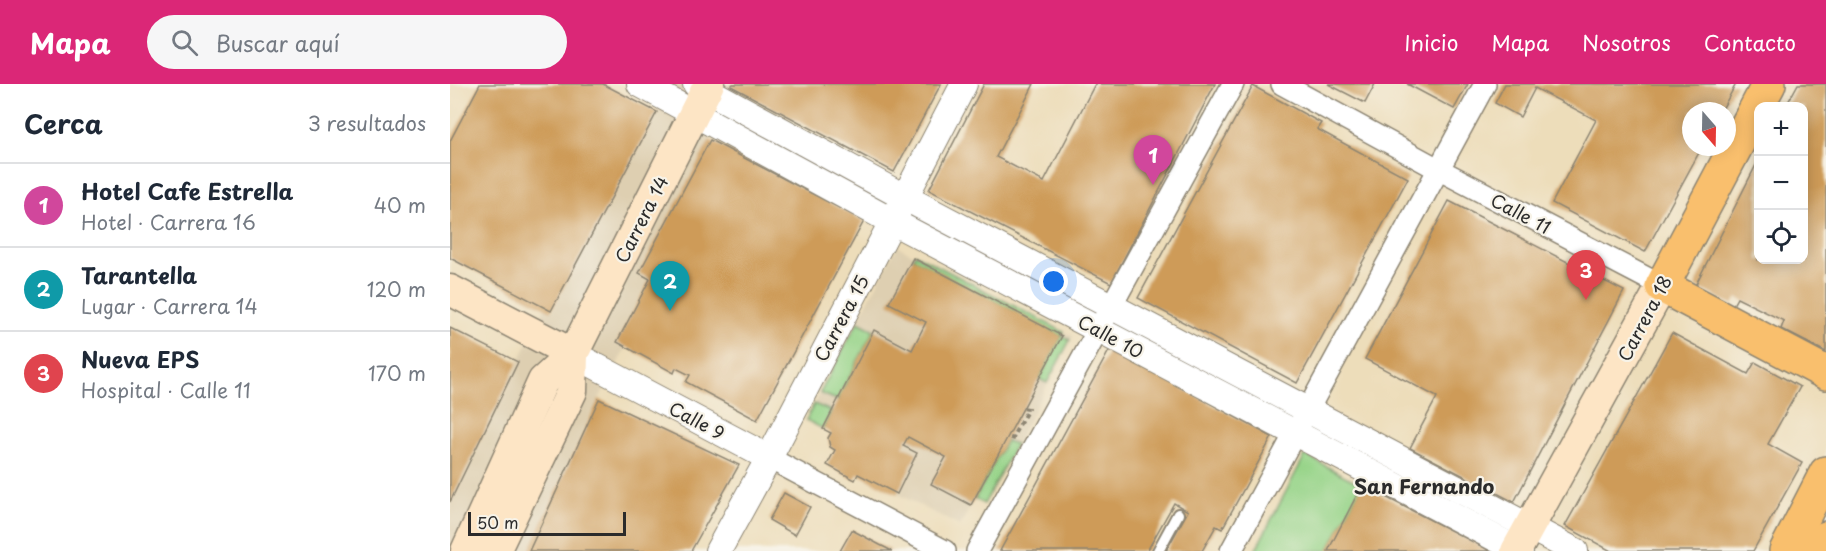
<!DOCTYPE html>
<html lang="es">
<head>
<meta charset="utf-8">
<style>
  body { margin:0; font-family:"Playpen Sans",sans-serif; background:#f6f6f7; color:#1f2937 }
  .controls { position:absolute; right:18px; top:18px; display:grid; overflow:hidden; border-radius:12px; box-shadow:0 3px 15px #0003 }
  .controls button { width:54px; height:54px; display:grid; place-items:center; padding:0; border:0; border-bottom:2px solid #e0e1e3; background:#fff; color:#1f2937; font:30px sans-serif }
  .compass { position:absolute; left:1232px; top:18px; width:54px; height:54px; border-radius:50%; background:#fff; box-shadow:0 3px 15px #0003; rotate:160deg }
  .scale { position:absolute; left:18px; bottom:15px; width:158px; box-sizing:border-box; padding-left:6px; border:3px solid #2b2b2b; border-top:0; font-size:16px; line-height:21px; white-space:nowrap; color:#2b2b2b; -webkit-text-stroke:4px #f7f3e8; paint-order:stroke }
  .you { position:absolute; left:604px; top:198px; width:21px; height:21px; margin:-15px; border:4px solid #fff; border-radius:50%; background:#1a73e8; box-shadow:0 0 0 9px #1a73e833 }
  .badge { display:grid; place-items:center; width:39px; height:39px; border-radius:50%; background:#db2777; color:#fff; font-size:20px; font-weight:700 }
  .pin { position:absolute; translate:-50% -50px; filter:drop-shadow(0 2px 3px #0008) }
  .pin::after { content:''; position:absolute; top:32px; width:21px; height:18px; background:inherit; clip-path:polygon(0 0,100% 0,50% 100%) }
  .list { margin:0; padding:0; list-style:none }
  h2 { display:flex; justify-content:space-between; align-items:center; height:78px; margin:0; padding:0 24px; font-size:26px }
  h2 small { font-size:20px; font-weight:400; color:#747a83 }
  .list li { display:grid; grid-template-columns:39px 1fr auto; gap:18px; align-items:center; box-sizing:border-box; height:84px; padding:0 24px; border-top:2px solid #e0e1e3 }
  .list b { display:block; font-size:22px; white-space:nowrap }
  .list p { margin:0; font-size:20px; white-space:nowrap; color:#747a83 }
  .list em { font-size:20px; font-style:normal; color:#747a83 }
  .icon { flex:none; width:33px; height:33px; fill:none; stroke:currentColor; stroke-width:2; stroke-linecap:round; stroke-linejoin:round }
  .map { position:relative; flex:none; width:1376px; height:467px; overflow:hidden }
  header { display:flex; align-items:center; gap:36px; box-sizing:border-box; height:84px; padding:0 30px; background:#db2777; color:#fff }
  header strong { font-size:28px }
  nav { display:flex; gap:33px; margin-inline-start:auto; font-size:21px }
  .search { width:420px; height:54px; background:#f6f6f7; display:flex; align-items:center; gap:15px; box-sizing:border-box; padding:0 21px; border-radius:33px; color:#747a83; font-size:22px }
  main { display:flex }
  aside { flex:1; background:#fff }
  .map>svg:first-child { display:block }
  .built { fill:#decfb1 }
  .green { fill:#97d489; stroke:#61805a; stroke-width:1.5 }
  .building { fill:#ce9b58 }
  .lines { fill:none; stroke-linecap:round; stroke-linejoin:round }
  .service-casing { stroke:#8c8472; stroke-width:14 }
  .minor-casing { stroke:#8c8472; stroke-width:24 }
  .tertiary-casing { stroke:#8c8472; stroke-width:28 }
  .secondary-casing { stroke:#8c8472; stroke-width:33 }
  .primary-casing { stroke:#8c8472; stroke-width:36 }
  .path { stroke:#8c8472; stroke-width:4; stroke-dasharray:4.5 4.5; stroke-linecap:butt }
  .service { stroke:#fff; stroke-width:10 }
  .minor { stroke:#fff; stroke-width:21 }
  .tertiary { stroke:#fff; stroke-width:26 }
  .secondary { stroke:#fde5c5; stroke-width:30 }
  .primary { stroke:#f9bf6d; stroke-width:33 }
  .labels { text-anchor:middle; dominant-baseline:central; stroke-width:4.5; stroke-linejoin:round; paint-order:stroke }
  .street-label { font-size:18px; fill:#2b2b2b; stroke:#f7f3e8 }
  .neighbourhood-label { font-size:20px; font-weight:bold; fill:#2b2b2b; stroke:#f7f3e8 }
</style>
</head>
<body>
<header>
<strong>Mapa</strong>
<div class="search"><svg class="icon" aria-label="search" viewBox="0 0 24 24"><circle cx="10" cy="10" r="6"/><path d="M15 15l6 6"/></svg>Buscar aquí</div>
<nav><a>Inicio</a><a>Mapa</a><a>Nosotros</a><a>Contacto</a></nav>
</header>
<main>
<aside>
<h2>Cerca<small>3 resultados</small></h2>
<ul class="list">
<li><span class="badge" style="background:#d1479c">1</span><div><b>Hotel Cafe Estrella</b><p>Hotel · Carrera 16</p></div><em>40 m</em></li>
<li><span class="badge" style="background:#0f9aa8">2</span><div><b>Tarantella</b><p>Lugar · Carrera 14</p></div><em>120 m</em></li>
<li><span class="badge" style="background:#e0444e">3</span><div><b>Nueva EPS</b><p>Hospital · Calle 11</p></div><em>170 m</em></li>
</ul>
</aside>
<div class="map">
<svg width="1376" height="467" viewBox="0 0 1376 467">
  <rect width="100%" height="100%" fill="#f7f3e8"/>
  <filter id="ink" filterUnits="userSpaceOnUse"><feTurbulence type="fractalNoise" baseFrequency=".0167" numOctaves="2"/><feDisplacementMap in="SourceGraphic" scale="12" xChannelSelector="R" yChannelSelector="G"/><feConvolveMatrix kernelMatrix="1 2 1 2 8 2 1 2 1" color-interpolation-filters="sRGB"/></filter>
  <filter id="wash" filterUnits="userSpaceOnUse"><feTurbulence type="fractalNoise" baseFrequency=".008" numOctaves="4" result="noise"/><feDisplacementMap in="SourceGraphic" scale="24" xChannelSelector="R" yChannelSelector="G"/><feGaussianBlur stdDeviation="1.35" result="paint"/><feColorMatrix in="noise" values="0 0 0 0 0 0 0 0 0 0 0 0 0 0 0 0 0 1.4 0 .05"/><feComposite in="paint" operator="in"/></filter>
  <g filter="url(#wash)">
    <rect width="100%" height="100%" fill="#edddba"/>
    <g class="built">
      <polygon points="222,0 283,0 282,2 288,5 189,189 200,195 167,258 176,263 149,315 79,467 0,467 0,418 95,224 101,227"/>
      <polygon points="447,162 623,252 534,420 525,415 510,442 408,390 405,396 377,381 385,366 380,363 378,354 381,349 356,336"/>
    </g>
    <g class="green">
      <polygon points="465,170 614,248 612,252 620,256 597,299 589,295 612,252 463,174"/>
      <polygon points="408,238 424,246 387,316 370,309"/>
      <polygon points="364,320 381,327 373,345 356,336"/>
      <polygon points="556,357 566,360 534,420 525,415"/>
      <polygon points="855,371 912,401 878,467 805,467"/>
    </g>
    <g id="blocks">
      <g class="building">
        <polygon points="30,0 153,0 207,28 101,227 0,174 0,57"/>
        <polygon points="283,0 491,0 444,88 281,2"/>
        <polygon points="534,0 584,0 546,73 594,98 645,0 765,0 661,199 479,106"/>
        <polygon points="878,0 925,0 915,19"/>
        <polygon points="957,0 1018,0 1004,25"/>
        <polygon points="1055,0 1286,0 1271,27 1241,27 1241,63 1252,63 1195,168 1102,119 1146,36 1085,4 1070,33 1045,19"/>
        <polygon points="1348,0 1376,0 1376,268 1331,245 1334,237 1287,214 1283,221 1245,202 1308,77 1308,176 1354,176 1354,22 1336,22"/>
        <polygon points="803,2 871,39 867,45 958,94 847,299 688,214"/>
        <polygon points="260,56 414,137 307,336 236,298 240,291 226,284 224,289 167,258 200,195 189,189"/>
        <polygon points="999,117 1174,207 1064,418 960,364 987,313 915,275"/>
        <polygon points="463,174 612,252 521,421 481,400 496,373 458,353 453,362 467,369 447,410 408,390 405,396 377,381 385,366 380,363 378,354 381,349 373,345 424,246 462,266 476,238 439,219"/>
        <polygon points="0,244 68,278 0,418"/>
        <polygon points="1222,249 1298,290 1305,278 1350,303 1318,360 1352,379 1303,467 1161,467 1115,442"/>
        <polygon points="660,265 822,353 772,445 766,442 752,467 716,467 738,427 724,419 697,467 550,467"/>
        <polygon points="149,315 289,381 241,467 79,467"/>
        <polygon points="912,401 1033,463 1040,467 878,467"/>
        <polygon points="334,409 360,423 345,451 319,436"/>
        <polygon points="402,446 430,461 442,467 390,467"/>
      </g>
    </g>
  </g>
  <g filter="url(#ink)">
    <use href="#blocks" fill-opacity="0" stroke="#8c8472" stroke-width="1.5"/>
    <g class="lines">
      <g class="service-casing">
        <polyline id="service" points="708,467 728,430"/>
      </g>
      <g class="minor-casing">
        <g id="minor">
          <polyline points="832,0 988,85 1212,202"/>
          <polyline points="319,374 495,467"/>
          <polyline points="527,467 783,0"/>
          <polyline points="781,467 1035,0"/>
        </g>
      </g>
      <g class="tertiary-casing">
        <g id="tertiary">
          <polyline points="190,0 441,137 1070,467"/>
          <polyline points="246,0 454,113 1125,467"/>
          <polyline points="123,270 319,374"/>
          <polyline points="268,467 319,374 514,0"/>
        </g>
      </g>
      <g class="secondary-casing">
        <g id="secondary">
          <polyline points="0,206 123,270"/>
          <polyline points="16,467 93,297 123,270 259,0"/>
          <polyline points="45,467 122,307 123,270"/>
          <polyline points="1066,467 1212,202"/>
        </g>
      </g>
      <g class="primary-casing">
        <g id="primary">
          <polyline points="1319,0 1212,202 1376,289"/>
          <polyline points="1336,467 1376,389"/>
          <polyline points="1369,467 1376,454"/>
        </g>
      </g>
      <polyline class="path" points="565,355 562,354 578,325 573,324"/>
      <use href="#service" class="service"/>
      <use href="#minor" class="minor"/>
      <use href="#tertiary" class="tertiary"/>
      <use href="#secondary" class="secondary"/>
      <use href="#primary" class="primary"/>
    </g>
  </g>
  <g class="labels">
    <g class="street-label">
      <text transform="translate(1071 129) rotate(28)">Calle 11</text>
      <text transform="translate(191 135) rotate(-63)">Carrera 14</text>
      <text transform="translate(391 234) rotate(-62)">Carrera 15</text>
      <text transform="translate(1194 234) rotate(-62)">Carrera 18</text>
      <text transform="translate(661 252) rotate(28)">Calle 10</text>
      <text transform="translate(247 336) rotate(28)">Calle 9</text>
    </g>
    <g class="neighbourhood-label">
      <text x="974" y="402">San Fernando</text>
    </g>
  </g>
</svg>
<div class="controls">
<button>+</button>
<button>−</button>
<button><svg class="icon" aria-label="locate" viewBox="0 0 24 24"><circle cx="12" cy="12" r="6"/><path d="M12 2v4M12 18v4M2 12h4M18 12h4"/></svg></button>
</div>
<svg class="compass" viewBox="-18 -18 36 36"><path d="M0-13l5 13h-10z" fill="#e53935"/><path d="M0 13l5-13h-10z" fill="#747a83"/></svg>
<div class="scale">50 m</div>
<div class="you"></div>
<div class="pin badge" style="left:703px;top:101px;background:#d1479c">1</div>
<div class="pin badge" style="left:220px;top:227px;background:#0f9aa8">2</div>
<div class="pin badge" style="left:1136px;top:216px;background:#e0444e">3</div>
</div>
</main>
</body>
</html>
